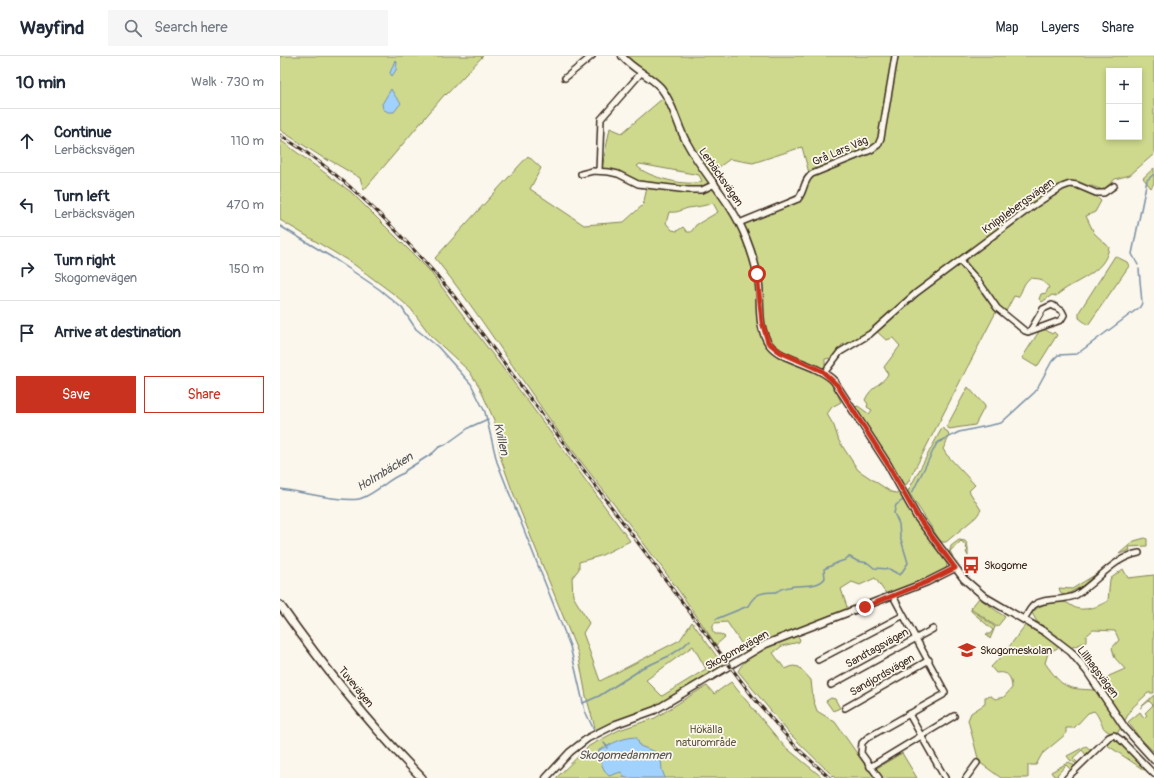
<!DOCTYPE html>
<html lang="en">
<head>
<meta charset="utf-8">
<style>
  body { margin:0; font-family:Pangolin,sans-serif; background:#f6f6f7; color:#1f2937 }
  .controls { position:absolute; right:12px; top:12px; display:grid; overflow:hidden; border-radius:0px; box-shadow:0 2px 6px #0003 }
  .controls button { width:36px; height:36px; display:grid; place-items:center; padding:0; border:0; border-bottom:1px solid #e0e1e3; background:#fff; color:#1f2937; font:20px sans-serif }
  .stop { position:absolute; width:12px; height:12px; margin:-9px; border:3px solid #c8321e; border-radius:50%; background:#fff }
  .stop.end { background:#c8321e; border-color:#fff; box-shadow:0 1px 4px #0008 }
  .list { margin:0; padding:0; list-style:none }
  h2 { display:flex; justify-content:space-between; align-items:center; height:52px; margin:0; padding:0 16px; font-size:17px }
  h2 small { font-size:13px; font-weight:400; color:#747a83 }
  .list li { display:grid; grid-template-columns:26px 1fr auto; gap:12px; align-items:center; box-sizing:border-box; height:64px; padding:0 16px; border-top:1px solid #e0e1e3 }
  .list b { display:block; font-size:15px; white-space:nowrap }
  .list p { margin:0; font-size:13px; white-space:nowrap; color:#747a83 }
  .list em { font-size:13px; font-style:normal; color:#747a83 }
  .actions { display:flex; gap:8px; padding:12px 16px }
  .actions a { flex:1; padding:9px 0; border:1px solid #c8321e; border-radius:0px; text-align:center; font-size:14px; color:#c8321e }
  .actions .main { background:#c8321e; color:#fff }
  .icon { flex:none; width:22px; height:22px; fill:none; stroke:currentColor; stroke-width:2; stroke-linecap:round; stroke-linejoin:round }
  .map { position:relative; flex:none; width:874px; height:722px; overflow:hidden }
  header { display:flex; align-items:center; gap:24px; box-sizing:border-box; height:56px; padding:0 20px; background:#fff; border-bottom:1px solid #e0e1e3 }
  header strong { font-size:19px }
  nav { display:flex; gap:22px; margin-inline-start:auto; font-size:14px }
  .search { width:280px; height:36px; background:#f6f6f7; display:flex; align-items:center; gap:10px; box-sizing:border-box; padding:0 14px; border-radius:0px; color:#747a83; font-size:15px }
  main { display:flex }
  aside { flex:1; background:#fff }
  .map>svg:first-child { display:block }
  .green { fill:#ced98d; stroke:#848256; fill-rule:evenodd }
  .water { fill:#a1d2fe; stroke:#788fa4 }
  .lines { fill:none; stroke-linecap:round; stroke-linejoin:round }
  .stream { stroke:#788fa4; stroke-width:1.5 }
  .minor-casing { stroke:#3b2a1e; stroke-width:8 }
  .tertiary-casing { stroke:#3b2a1e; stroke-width:9 }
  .secondary-casing { stroke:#3b2a1e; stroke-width:10 }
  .minor { stroke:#fbf7ec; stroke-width:5 }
  .tertiary { stroke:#fbf7ec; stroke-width:6 }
  .secondary { stroke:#fbf7ec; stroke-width:7 }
  .rail-casing { stroke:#3b2a1e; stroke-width:3 }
  .rail { stroke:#fbf7ec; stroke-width:1.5; stroke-dasharray:4.5; stroke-linecap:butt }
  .route { stroke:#c8321e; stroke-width:5 }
  .labels { text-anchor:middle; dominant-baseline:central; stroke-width:3.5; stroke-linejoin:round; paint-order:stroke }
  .street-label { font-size:11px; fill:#3b2a1e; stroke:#fbf7ec }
  .poi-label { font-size:11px; fill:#3b2a1e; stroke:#fbf7ec; text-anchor:start }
  .park-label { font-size:11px; fill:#60563a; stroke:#fbf7ec }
  .water-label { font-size:12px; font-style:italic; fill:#545456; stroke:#fbf7ec }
</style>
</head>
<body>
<header>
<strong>Wayfind</strong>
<div class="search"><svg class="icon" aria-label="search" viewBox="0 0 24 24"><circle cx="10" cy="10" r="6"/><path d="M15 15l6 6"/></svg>Search here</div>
<nav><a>Map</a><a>Layers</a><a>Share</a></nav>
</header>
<main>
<aside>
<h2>10 min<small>Walk · 730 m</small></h2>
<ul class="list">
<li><svg class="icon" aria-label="ahead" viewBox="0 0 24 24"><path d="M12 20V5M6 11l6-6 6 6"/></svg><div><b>Continue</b><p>Lerbäcksvägen</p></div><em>110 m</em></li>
<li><svg class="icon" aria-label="left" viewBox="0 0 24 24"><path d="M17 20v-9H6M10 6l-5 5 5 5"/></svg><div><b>Turn left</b><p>Lerbäcksvägen</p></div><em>470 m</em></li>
<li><svg class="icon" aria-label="right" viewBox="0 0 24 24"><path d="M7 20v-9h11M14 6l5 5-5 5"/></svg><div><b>Turn right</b><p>Skogomevägen</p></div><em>150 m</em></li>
<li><svg class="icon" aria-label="arrive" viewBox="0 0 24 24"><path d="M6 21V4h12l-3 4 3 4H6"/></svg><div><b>Arrive at destination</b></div></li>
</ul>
<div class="actions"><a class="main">Save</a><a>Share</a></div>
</aside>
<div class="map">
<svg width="874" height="722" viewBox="0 0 874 722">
  <rect width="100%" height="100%" fill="#fbf7ec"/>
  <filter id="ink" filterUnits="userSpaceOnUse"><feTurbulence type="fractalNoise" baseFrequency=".025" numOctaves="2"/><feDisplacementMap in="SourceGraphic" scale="8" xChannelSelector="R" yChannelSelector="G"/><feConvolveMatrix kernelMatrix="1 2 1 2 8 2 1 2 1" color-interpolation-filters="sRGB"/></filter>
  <g filter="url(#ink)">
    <g class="green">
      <polygon points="0,0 203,0 166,39 165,38 84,134 80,122 46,102 48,105 0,74"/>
      <path d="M347,0h527v98l-24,21 -15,4 -12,11 -14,-5 -6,6 14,6 4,4 -6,11 -9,4 8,17 15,14c-4,28 -36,33 -53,49l-4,-1 -10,7 -3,-3 2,-5 5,-1 3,-6 -9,-8 -10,-1c-8,6 -7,13 -12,19l-4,-1 -9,17 -39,-52 -6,3 36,48 -89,172 -4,2 -48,-79 3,-1 11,8 3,-4 -5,-3 1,-3 -3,-4c6,-14 18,-16 23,-26l-4,-7 16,-21 -7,-8 -7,2 -13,-12c-7,6 -20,19 -30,16l-2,2 -1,4 -9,8 -6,1v7l-5,7 14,13 7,16 -9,5 -5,7 7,12 5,15 19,29 33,22 10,2 16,27 30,43 -1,5 -7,5 -52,21 -12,-17 -15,7 -8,-3 -11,7 7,21 -57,21 -44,21 -20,-30 -13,1 -2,7 3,4h5l5,3 -9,8c-48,-74 -105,-143 -158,-214 -41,-57 -79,-118 -123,-173l93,-102 13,12 -11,21 54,36 40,-3 19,-17 4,-17c-17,-5 -28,-12 -46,-15l9,-45 12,5 47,-40c-11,-16 -31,-21 -42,-37zM829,15h30v66h-30zM522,91l7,26 -5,7 -3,13 -22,11 2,4 -37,15 -32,-51 18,-13 23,4zM360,108l59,11 3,6c-12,7 -56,-4 -65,-15zM433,147l5,9 -22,13 -5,7h-4l-4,-5 -6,4 -5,-1 -6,-7 3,-11c9,1 12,-2 19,-4 9,-1 16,-2 25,-5z"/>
      <path d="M0,84l71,52 78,78 100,133 101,138 -30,15 -21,6v7l-7,9 1,18 16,27 -6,10 17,48 80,-41 12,-18 31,43 -70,43 -57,23 -10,-35 -8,-43 -66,-163 -11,-31 -7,-39 -15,-34 -10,-15 -38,-35 -20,-27 -16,-14 -43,-32 -72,-43zM413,590l13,23 -44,27 -16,-16z"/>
      <polygon points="874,112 874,127 871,132 863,122"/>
      <polygon points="835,200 847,206 849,210 808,269 799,262 799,256"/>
      <polygon points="760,274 766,274 772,278 774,276 777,279 757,311 742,302"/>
      <polygon points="688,331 705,350 695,369 669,373 667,370"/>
      <polygon points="662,372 668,376 669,381 663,393 666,398 695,429 689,435 701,454 696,461 666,486 662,486 659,483 628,435"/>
      <polygon points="865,482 867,483 867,490 849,491 850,494 839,498 854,485"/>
      <path d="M679,484l6,1c4,4 3,9 3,15l-2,-4 2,-2 -2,-2 1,-2 -6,-5 -11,10 3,6 -1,1 -3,-4 2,-8z"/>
      <path d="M843,513l5,9 26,-3v118h-6l-16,15 -15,26c-3,-1 -7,-1 -10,-3 -6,-3 -7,-15 -13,-20l-6,2 -14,15h-8v6l-24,20 -6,11h-8v13h-27l-22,-16 -11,-42 3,-7 14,-9v-7l6,-1 4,3 9,-2 8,-9c-1,-11 -3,-17 -16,-15l-5,-6 15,-16 20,-27 28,16 4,-4 -21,-14 -5,-9c6,-8 25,-15 35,-10 6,3 9,7 17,6 9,0 16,-4 24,-8l2,-22zM813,574l22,1 4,9 -7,8 3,10 10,11 -16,7 -13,14c-31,-1 -33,-2 -51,-27l3,-10 13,-7 9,2 16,-6v-6z"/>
      <polygon points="818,517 802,530 786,539 781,538 779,532 792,533"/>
      <polygon points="699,542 725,561 717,571 691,552"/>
      <polygon points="691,553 715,571 710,583 706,578 710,578 713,574 691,555"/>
      <path d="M516,579l4,4 -1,3 -17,4 -9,7 12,16 8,-3 6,1 12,13 2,19 4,12 18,11 35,50 32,-19 15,25h-82l-46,-45 -51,-62c10,-19 39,-28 58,-36z"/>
      <polygon points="451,626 504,690 543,722 276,722 309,690 339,674 375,662 421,633 427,630 434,638"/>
      <polygon points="874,639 874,696 859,681 848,666 860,656 864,662 867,659 865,657 873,649 869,645 860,652"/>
      <polygon points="551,642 555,643 560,652 553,655 546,645"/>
      <polygon points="835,683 866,713 864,714 827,689 829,684"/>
      <polygon points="806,690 811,694 806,699 802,694 793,702 798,707 797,708 790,704 787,700"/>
      <polygon points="789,706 795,710 791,714 786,709 777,719 779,722 773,719 771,716"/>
    </g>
    <g class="water">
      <polygon points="115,4 117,6 116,14 112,20 110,17"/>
      <polygon points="111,33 115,40 121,47 114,56 108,56 103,53 102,48"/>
      <path d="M356,681l4,9 16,6 5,6 1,12 3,8h-40l-4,-6 -12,4c-5,-4 -12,-20 -10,-26 14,-6 20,-12 37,-13z"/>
    </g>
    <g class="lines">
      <g class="stream">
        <polyline points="0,170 53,202 99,233 122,252 136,273 158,291 191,328 205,356 217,406 290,590 305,655 315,676"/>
        <polyline points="858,209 852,198 867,124 874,118"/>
        <path d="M0,433c18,2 68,15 82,9 16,-6 27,-20 42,-25l2,-3 27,-17 6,-6 6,-2 25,-18 18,-8"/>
        <polyline points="632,437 657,387 679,376 721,367 755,336 772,305 778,299 797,298 860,251 862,247 859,213"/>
        <path d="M436,563l32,-13c7,-13 14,-14 28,-14 15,-11 40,-1 49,-14l-1,-9 15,-7 6,-2 3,-3h2l7,4 11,2 6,5 15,1 11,6 8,-12 -8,-27 -1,-12 -5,-11 2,-8 7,-5"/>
        <path d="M303,647l16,-7 38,-24c5,-6 12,-6 19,-10 12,-5 25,-12 34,-22"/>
        <polyline points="324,687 328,692"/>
      </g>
      <g class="minor-casing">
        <g id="minor">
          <polyline points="285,22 312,0"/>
          <polyline points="319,115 321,63 361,17"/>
          <polyline points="301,118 313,115 329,116 338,118 358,128 408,134 422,134 435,128"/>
          <path d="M459,167l59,-24c7,-8 5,-19 14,-25l59,-24 7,-5 3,-7 14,-82"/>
          <polyline points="680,205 699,226 717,252 745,275 748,276 781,264 784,259 782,255 772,249 763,253 750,275"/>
          <polyline points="544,317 560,296 590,278 636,237 753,150 782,131 790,128 797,129 816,137 824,137 834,130"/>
          <path d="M744,563c3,-4 6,-11 10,-14 11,-8 29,-3 42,-10 21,-13 38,-38 63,-42"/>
          <polyline points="538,604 624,559"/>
          <polyline points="551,629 653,573"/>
          <polyline points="565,652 649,604"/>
          <polyline points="629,658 665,722"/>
          <polyline points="590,711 674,660"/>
          <polyline points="599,722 581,697 582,687 587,682 663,639 665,636 613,540"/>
          <polyline points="686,722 697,707"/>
          <polyline points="787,722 829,681 834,679 841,684 874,718"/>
        </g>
      </g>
      <g class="tertiary-casing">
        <g id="tertiary">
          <path d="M342,0c11,14 28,19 39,32 13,16 16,38 26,55 18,34 44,57 59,95 6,15 11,30 13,47 2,18 -2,42 10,59 12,17 47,19 65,37l53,82 30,54 47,62 21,18 60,35 26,20 16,19 38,57 29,32"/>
          <polyline points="266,722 290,696 308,682 336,668 375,654 486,588 647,526 675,512"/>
        </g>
      </g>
      <g class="secondary-casing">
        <path id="secondary" d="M0,549c43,61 90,120 142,173"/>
      </g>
      <use href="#minor" class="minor"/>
      <use href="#tertiary" class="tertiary"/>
      <use href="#secondary" class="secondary"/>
      <g class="rail-casing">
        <path id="rail" d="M0,79c67,41 121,98 171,157l302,405 42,49 35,32"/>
      </g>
      <use href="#rail" class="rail"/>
    </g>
  </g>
  <g class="lines" filter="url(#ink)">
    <polyline class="route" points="477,218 482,266 488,286 500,296 542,315 557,329 607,407 637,460 675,512 647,526 585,551"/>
  </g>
  <defs>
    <g id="bus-bare" transform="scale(1.38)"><path d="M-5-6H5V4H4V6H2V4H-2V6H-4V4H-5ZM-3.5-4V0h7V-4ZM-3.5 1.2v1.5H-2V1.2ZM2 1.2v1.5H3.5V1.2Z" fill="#c8321e" stroke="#fbf7ec" stroke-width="2.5" paint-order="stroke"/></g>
    <g id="school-bare" transform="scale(1.38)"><path d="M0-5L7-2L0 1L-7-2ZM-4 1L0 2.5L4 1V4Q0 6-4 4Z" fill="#c8321e" stroke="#fbf7ec" stroke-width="2.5" paint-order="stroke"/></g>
  </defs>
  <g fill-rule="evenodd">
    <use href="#bus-bare" x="691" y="509"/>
    <use href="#school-bare" x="687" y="594"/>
  </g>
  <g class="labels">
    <g class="street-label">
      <text transform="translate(560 95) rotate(-23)">Grå Lars Väg</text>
      <text transform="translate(441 121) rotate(55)">Lerbäcksvägen</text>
      <text transform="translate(738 150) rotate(-36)">Knipplebergsvägen</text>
      <text transform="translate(597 592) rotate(-29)">Sandtagsvägen</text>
      <text transform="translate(457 594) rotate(-29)">Skogomevägen</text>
      <text transform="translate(818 616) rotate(53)">Lillhagsvägen</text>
      <text transform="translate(602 619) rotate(-30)">Sandjordsvägen</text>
      <text transform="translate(76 631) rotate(51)">Tuvevägen</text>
    </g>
    <g class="poi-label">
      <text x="704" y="509">Skogome</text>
      <text x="700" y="594">Skogomeskolan</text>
    </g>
    <g class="park-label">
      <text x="426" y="673">Hökälla<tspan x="426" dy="13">naturområde</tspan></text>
    </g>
    <g class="water-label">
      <text transform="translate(221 383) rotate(77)">Kvillen</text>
      <text transform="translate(105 416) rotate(-31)">Holmbäcken</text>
      <text x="345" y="699">Skogomedammen</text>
    </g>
  </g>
</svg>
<div class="controls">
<button>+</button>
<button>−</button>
</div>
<div class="stop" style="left:477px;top:218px"></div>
<div class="stop end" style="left:585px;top:551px"></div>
</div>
</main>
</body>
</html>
